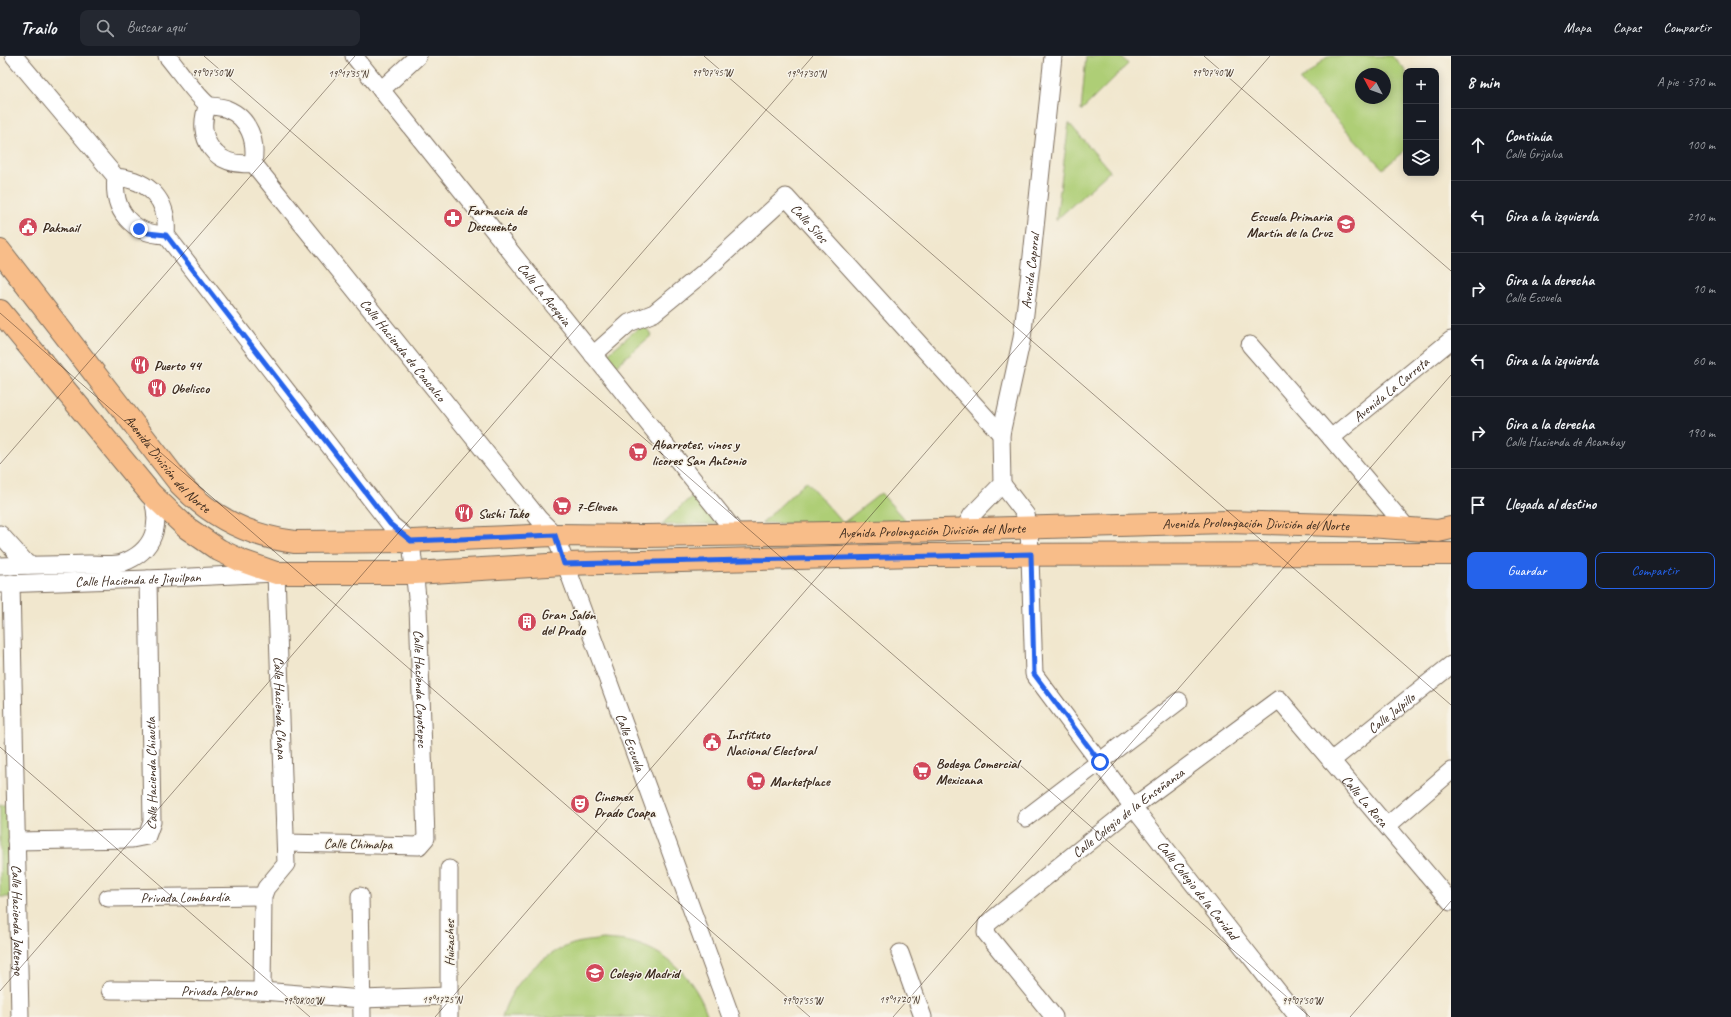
<!DOCTYPE html>
<html lang="es">
<head>
<meta charset="utf-8">
<style>
  body { margin:0; font-family:Caveat,sans-serif; background:#242831; color:#f1f3f6 }
  .controls { position:absolute; right:12px; top:12px; display:grid; overflow:hidden; border-radius:8px; box-shadow:0 2px 10px #0003 }
  .controls button { width:36px; height:36px; display:grid; place-items:center; padding:0; border:0; border-bottom:1px solid #363941; background:#171b24; color:#f1f3f6; font:20px sans-serif }
  .compass { position:absolute; left:1355px; top:12px; width:36px; height:36px; border-radius:50%; background:#171b24; box-shadow:0 2px 10px #0003; rotate:311deg }
  .stop { position:absolute; width:12px; height:12px; margin:-9px; border:3px solid #2563eb; border-radius:50%; background:#fff }
  .stop.end { background:#2563eb; border-color:#fff; box-shadow:0 1px 4px #0008 }
  .list { margin:0; padding:0; list-style:none }
  h2 { display:flex; justify-content:space-between; align-items:center; height:52px; margin:0; padding:0 16px; font-size:17px }
  h2 small { font-size:13px; font-weight:400; color:#9ea1a6 }
  .list li { display:grid; grid-template-columns:26px 1fr auto; gap:12px; align-items:center; box-sizing:border-box; height:72px; padding:0 16px; border-top:1px solid #363941 }
  .list b { display:block; font-size:15px; white-space:nowrap }
  .list p { margin:0; font-size:13px; white-space:nowrap; color:#9ea1a6 }
  .list em { font-size:13px; font-style:normal; color:#9ea1a6 }
  .actions { display:flex; gap:8px; padding:12px 16px }
  .actions a { flex:1; padding:9px 0; border:1px solid #2563eb; border-radius:8px; text-align:center; font-size:14px; color:#2563eb }
  .actions .main { background:#2563eb; color:#fff }
  .icon { flex:none; width:22px; height:22px; fill:none; stroke:currentColor; stroke-width:2; stroke-linecap:round; stroke-linejoin:round }
  .map { position:relative; flex:none; width:1451px; height:961px; overflow:hidden }
  header { display:flex; align-items:center; gap:24px; box-sizing:border-box; height:56px; padding:0 20px; background:#171b24; border-bottom:1px solid #363941 }
  header strong { font-size:19px }
  nav { display:flex; gap:22px; margin-inline-start:auto; font-size:14px }
  .search { width:280px; height:36px; background:#242831; display:flex; align-items:center; gap:10px; box-sizing:border-box; padding:0 14px; border-radius:8px; color:#9ea1a6; font-size:15px }
  main { display:flex }
  aside { flex:1; background:#171b24 }
  .map>svg:first-child { display:block }
  .green { fill:#aece76; stroke:#747c4a; fill-rule:evenodd }
  .lines { fill:none; stroke-linecap:round; stroke-linejoin:round }
  .minor-casing { stroke:#7b6c5c; stroke-width:19 }
  .major-casing { stroke:#7b6c5c; stroke-width:24 }
  .minor { stroke:#fff; stroke-width:17 }
  .major { stroke:#f8bd89; stroke-width:22 }
  .route { stroke:#2563eb; stroke-width:5 }
  .ticks { fill:none; stroke:#3b2a1e; stroke-width:1; stroke-opacity:0.45 }
  .labels { text-anchor:middle; dominant-baseline:central; stroke-width:3; stroke-linejoin:round; paint-order:stroke }
  .poi-label { font-size:14px; font-weight:bold; fill:#3b2a1e; stroke:#f7f3e8; text-anchor:start }
  .street-label { font-size:14px; fill:#3b2a1e; stroke:#f7f3e8 }
  .ticks-label { font-size:10px; text-anchor:middle; fill:#3b2a1e; stroke:#f7f3e8; stroke-width:3; stroke-linejoin:round; paint-order:stroke }
</style>
</head>
<body>
<header>
<strong>Trailo</strong>
<div class="search"><svg class="icon" aria-label="search" viewBox="0 0 24 24"><circle cx="10" cy="10" r="6"/><path d="M15 15l6 6"/></svg>Buscar aquí</div>
<nav><a>Mapa</a><a>Capas</a><a>Compartir</a></nav>
</header>
<main>
<div class="map">
<svg width="1451" height="961" viewBox="0 0 1451 961">
  <rect width="100%" height="100%" fill="#f7f3e8"/>
  <filter id="ink" filterUnits="userSpaceOnUse"><feTurbulence type="fractalNoise" baseFrequency=".025" numOctaves="2"/><feDisplacementMap in="SourceGraphic" scale="8" xChannelSelector="R" yChannelSelector="G"/><feConvolveMatrix kernelMatrix="1 2 1 2 8 2 1 2 1" color-interpolation-filters="sRGB"/></filter>
  <filter id="wash" filterUnits="userSpaceOnUse"><feTurbulence type="fractalNoise" baseFrequency=".012" numOctaves="4" result="noise"/><feDisplacementMap in="SourceGraphic" scale="16" xChannelSelector="R" yChannelSelector="G"/><feGaussianBlur stdDeviation="0.9" result="paint"/><feColorMatrix in="noise" values="0 0 0 0 0 0 0 0 0 0 0 0 0 0 0 0 0 1.4 0 .05"/><feComposite in="paint" operator="in"/></filter>
  <g filter="url(#wash)">
    <rect width="100%" height="100%" fill="#f1e7ce"/>
    <g class="green">
      <polygon points="1086,0 1121,0 1128,8 1081,55"/>
      <path d="M1328,0h64l14,15v78l-23,20 -83,-88zM1361,18h24v24h-24z"/>
      <polygon points="1069,67 1110,115 1056,164"/>
      <polygon points="643,268 652,279 614,311 605,300"/>
      <polygon points="806,425 843,467 881,437 910,470 762,467"/>
      <polygon points="692,440 717,468 661,469"/>
      <polygon points="0,749 10,749 12,841 0,841"/>
      <path d="M603,883c10,1 22,1 31,4 36,10 63,39 74,74h-206c9,-33 38,-62 71,-73 9,-3 20,-3 30,-5z"/>
    </g>
  </g>
  <g filter="url(#ink)">
    <g class="lines">
      <g class="minor-casing">
        <g id="minor">
          <path id="s1" d="M14,0l102,121c34,3 53,24 50,58l224,289 21,17 7,66 8,231 -7,8 -133,-3"/>
          <path id="s2" d="M167,0c11,13 28,38 40,48 4,3 14,2 20,5 22,9 30,32 26,54l286,356 16,16 176,482"/>
          <path id="s3" d="M354,0l382,477"/>
          <polyline points="381,34 418,0"/>
          <path d="M208,49c-14,33 8,64 45,58"/>
          <path d="M116,121c-4,34 16,57 50,58"/>
          <polyline points="1250,289 1331,382"/>
          <path id="s4" d="M593,299l36,-32 25,-10 49,-40 83,-76 215,237"/>
          <path id="s5" d="M1002,428l24,31 3,13 5,146 99,133 165,210"/>
          <path id="s6" d="M1407,472l-76,-90 120,-98"/>
          <path id="s7" d="M964,473l8,-14 30,-31 -1,-50 21,-96 10,-82 21,-200"/>
          <polyline points="0,478 28,509"/>
          <path d="M0,510c30,-1 59,-1 89,-2 9,0 24,2 33,-1 33,-12 40,-39 29,-69"/>
          <path id="s8" d="M11,527l9,434"/>
          <path id="s9" d="M0,528l148,-5 128,-6 10,291 -20,24 -3,8 -1,95"/>
          <path id="s10" d="M1331,705l120,-96"/>
          <polyline points="1026,762 1179,645"/>
          <polyline points="1387,770 1451,715"/>
          <path id="s11" d="M16,785l116,-2 15,-3 5,-14 -4,-243"/>
          <polyline points="360,840 362,961"/>
          <path id="s12" d="M108,842l155,-2"/>
          <polyline points="900,897 923,961"/>
          <path id="s13" d="M110,934l152,1 100,8 86,-3"/>
          <polyline points="449,961 449,813"/>
          <path id="s14" d="M1054,961l-68,-84 1,-9 146,-117 146,-108 172,203"/>
        </g>
      </g>
      <g class="major-casing">
        <g id="major">
          <path id="s15" d="M0,195l180,233c32,34 69,52 115,58l116,-1 144,-6 89,1 189,-3 394,-11 142,4 69,5 13,-3"/>
          <polyline points="0,255 151,438 187,472 219,494 242,505 276,517 415,517 564,508 919,499 1451,498"/>
        </g>
      </g>
      <use href="#minor" class="minor"/>
      <use href="#major" class="major"/>
    </g>
  </g>
  <g class="lines" filter="url(#ink)">
    <polyline class="route" points="139,173 148,177 166,179 390,468 411,485 555,479 564,508 1031,498 1034,618 1100,706"/>
  </g>
  <path class="ticks" d="M204,0l1106,961M704,0l747,649M1204,0l247,215M0,257l810,704M0,408l355,-408M0,691l310,270M0,935l813,-935M435,961l835,-961M893,961l558,-642M1350,961l101,-116"/>
  <defs>
    <g id="pharmacy-disc" transform="scale(1)"><circle r="9.5" fill="#d1495b" stroke="#f7f3e8"/><path d="M-2-6h4v4h4v4h-4v4h-4v-4h-4v-4h4Z" fill="#fff"/></g>
    <g id="school-disc" transform="scale(1)"><circle r="9.5" fill="#d1495b" stroke="#f7f3e8"/><path d="M0-5L7-2L0 1L-7-2ZM-4 1L0 2.5L4 1V4Q0 6-4 4Z" fill="#fff"/></g>
    <g id="civic-disc" transform="scale(1)"><circle r="9.5" fill="#d1495b" stroke="#f7f3e8"/><path d="M-.6-6.5H3V-4.5H.6V-3L4-1V1h2V6H-6V1h2V-1L-.6-3ZM-1.2 2.5V6h2.4V2.5Z" fill="#fff"/></g>
    <g id="restaurant-disc" transform="scale(1)"><circle r="9.5" fill="#d1495b" stroke="#f7f3e8"/><path d="M-5-6h1v4h1v-4h1v4h1v-4h1v5L-1.5 .5V6h-2V.5L-5-1ZM5-6V6H3V1.5H1.5Q1.5-4 5-6Z" fill="#fff"/></g>
    <g id="supermarket-disc" transform="scale(1)"><circle r="9.5" fill="#d1495b" stroke="#f7f3e8"/><path d="M-6-5.5h2.5l.6 2H6L4.5 2H-2.5L-4.4-4H-6ZM-1.5 3.2a1.3 1.3 0 1 0 .1 0ZM3 3.2a1.3 1.3 0 1 0 .1 0Z" fill="#fff"/></g>
    <g id="building-disc" transform="scale(1)"><circle r="9.5" fill="#d1495b" stroke="#f7f3e8"/><path d="M-4-6H4V6H1V3H-1V6H-4ZM-2.5-4.3h1.7v1.8h-1.7ZM.8-4.3h1.7v1.8H.8ZM-2.5-1h1.7V.8h-1.7ZM.8-1h1.7V.8H.8Z" fill="#fff"/></g>
    <g id="theatre-disc" transform="scale(1)"><circle r="9.5" fill="#d1495b" stroke="#f7f3e8"/><path d="M-5-5.5Q0-4 5-5.5V0Q5 5 0 6Q-5 5-5 0ZM-3.3-2.5H-1v1.5H-3.3ZM1-2.5H3.3v1.5H1ZM-2.8 1Q0 5.5 2.8 1Z" fill="#fff"/></g>
  </defs>
  <g fill-rule="evenodd">
    <use href="#pharmacy-disc" x="453" y="162"/>
    <use href="#school-disc" x="1346" y="168"/>
    <use href="#civic-disc" x="28" y="171"/>
    <use href="#restaurant-disc" x="140" y="309"/>
    <use href="#restaurant-disc" x="157" y="332"/>
    <use href="#supermarket-disc" x="638" y="396"/>
    <use href="#supermarket-disc" x="562" y="450"/>
    <use href="#restaurant-disc" x="464" y="457"/>
    <use href="#building-disc" x="527" y="566"/>
    <use href="#civic-disc" x="712" y="686"/>
    <use href="#supermarket-disc" x="922" y="715"/>
    <use href="#supermarket-disc" x="756" y="725"/>
    <use href="#theatre-disc" x="580" y="748"/>
    <use href="#school-disc" x="595" y="917"/>
  </g>
  <g class="labels">
    <g class="poi-label">
      <text x="467" y="154">Farmacia de<tspan x="467" dy="16">Descuento</tspan></text>
      <text x="1332" y="160" text-anchor="end">Escuela Primaria<tspan x="1332" dy="16">Martín de la Cruz</tspan></text>
      <text x="42" y="171">Pakmail</text>
      <text x="154" y="309">Puerto 44</text>
      <text x="171" y="332">Obelisco</text>
      <text x="652" y="388">Abarrotes, vinos y<tspan x="652" dy="16">licores San Antonio</tspan></text>
      <text x="576" y="450">7-Eleven</text>
      <text x="478" y="457">Sushi Tako</text>
      <text x="541" y="558">Gran Salón<tspan x="541" dy="16">del Prado</tspan></text>
      <text x="726" y="678">Instituto<tspan x="726" dy="16">Nacional Electoral</tspan></text>
      <text x="936" y="707">Bodega Comercial<tspan x="936" dy="16">Mexicana</tspan></text>
      <text x="770" y="725">Marketplace</text>
      <text x="594" y="740">Cinemex<tspan x="594" dy="16">Prado Coapa</tspan></text>
      <text x="609" y="917">Colegio Madrid</text>
    </g>
    <g class="street-label">
      <text stroke="none"><textPath href="#s4" startOffset="286">Calle Silos</textPath></text>
      <text stroke="none"><textPath href="#s7" startOffset="275">Avenida Caporal</textPath></text>
      <text stroke="none"><textPath href="#s3" startOffset="305">Calle La Acequia</textPath></text>
      <text stroke="none"><textPath href="#s2" startOffset="388">Calle Hacienda de Coacalco</textPath></text>
      <text stroke="none"><textPath href="#s6" startOffset="195">Avenida La Carreta</textPath></text>
      <text stroke="none"><textPath href="#s15" startOffset="271">Avenida División del Norte</textPath></text>
      <text stroke="none"><textPath href="#s15" startOffset="1387">Avenida Prolongación División del Norte</textPath></text>
      <text stroke="none"><textPath href="#s15" startOffset="1063">Avenida Prolongación División del Norte</textPath></text>
      <text stroke="none"><textPath href="#s9" startOffset="138">Calle Hacienda de Jiquilpan</textPath></text>
      <text stroke="none"><textPath href="#s1" startOffset="786">Calle Hacienda Coyotepec</textPath></text>
      <text stroke="none"><textPath href="#s9" startOffset="411">Calle Hacienda Chapa</textPath></text>
      <text stroke="none"><textPath href="#s10" startOffset="77">Calle Jalpillo</textPath></text>
      <text stroke="none"><textPath href="#s2" startOffset="848">Calle Escuela</textPath></text>
      <text stroke="none"><textPath href="#s11" startOffset="195">Calle Hacienda Chiautla</textPath></text>
      <text stroke="none"><textPath href="#s14" startOffset="619">Calle La Rosa</textPath></text>
      <text stroke="none"><textPath href="#s14" startOffset="297">Calle Colegio de la Enseñanza</textPath></text>
      <text transform="translate(358 788) rotate(1)">Calle Chimalpa</text>
      <text stroke="none"><textPath href="#s5" startOffset="470">Calle Colegio de la Caridad</textPath></text>
      <text stroke="none"><textPath href="#s12" startOffset="77">Privada Lombardía</textPath></text>
      <text stroke="none"><textPath href="#s8" startOffset="337">Calle Hacienda Jaltengo</textPath></text>
      <text transform="translate(449 887) rotate(-90)">Huizaches</text>
      <text stroke="none"><textPath href="#s13" startOffset="109">Privada Palermo</textPath></text>
    </g>
  </g>
  <g class="ticks-label">
    <text x="212" y="20">99°07'50"W</text>
    <text x="712" y="20">99°07'45"W</text>
    <text x="1212" y="20">99°07'40"W</text>
    <text x="348" y="21">19°17'35"N</text>
    <text x="806" y="21">19°17'30"N</text>
    <text x="442" y="947">19°17'25"N</text>
    <text x="899" y="947">19°17'20"N</text>
    <text x="303" y="948">99°08'00"W</text>
    <text x="802" y="948">99°07'55"W</text>
    <text x="1302" y="948">99°07'50"W</text>
  </g>
</svg>
<div class="controls">
<button>+</button>
<button>−</button>
<button><svg class="icon" aria-label="layers" viewBox="0 0 24 24"><path d="M12 4l9 5-9 5-9-5zM3 14l9 5 9-5"/></svg></button>
</div>
<svg class="compass" viewBox="-18 -18 36 36"><path d="M0-13l5 13h-10z" fill="#e53935"/><path d="M0 13l5-13h-10z" fill="#9ea1a6"/></svg>
<div class="stop" style="left:1100px;top:706px"></div>
<div class="stop end" style="left:139px;top:173px"></div>
</div>
<aside>
<h2>8 min<small>A pie · 570 m</small></h2>
<ul class="list">
<li><svg class="icon" aria-label="ahead" viewBox="0 0 24 24"><path d="M12 20V5M6 11l6-6 6 6"/></svg><div><b>Continúa</b><p>Calle Grijalva</p></div><em>100 m</em></li>
<li><svg class="icon" aria-label="left" viewBox="0 0 24 24"><path d="M17 20v-9H6M10 6l-5 5 5 5"/></svg><div><b>Gira a la izquierda</b></div><em>210 m</em></li>
<li><svg class="icon" aria-label="right" viewBox="0 0 24 24"><path d="M7 20v-9h11M14 6l5 5-5 5"/></svg><div><b>Gira a la derecha</b><p>Calle Escuela</p></div><em>10 m</em></li>
<li><svg class="icon" aria-label="left" viewBox="0 0 24 24"><path d="M17 20v-9H6M10 6l-5 5 5 5"/></svg><div><b>Gira a la izquierda</b></div><em>60 m</em></li>
<li><svg class="icon" aria-label="right" viewBox="0 0 24 24"><path d="M7 20v-9h11M14 6l5 5-5 5"/></svg><div><b>Gira a la derecha</b><p>Calle Hacienda de Acambay</p></div><em>190 m</em></li>
<li><svg class="icon" aria-label="arrive" viewBox="0 0 24 24"><path d="M6 21V4h12l-3 4 3 4H6"/></svg><div><b>Llegada al destino</b></div></li>
</ul>
<div class="actions"><a class="main">Guardar</a><a>Compartir</a></div>
</aside>
</main>
</body>
</html>
